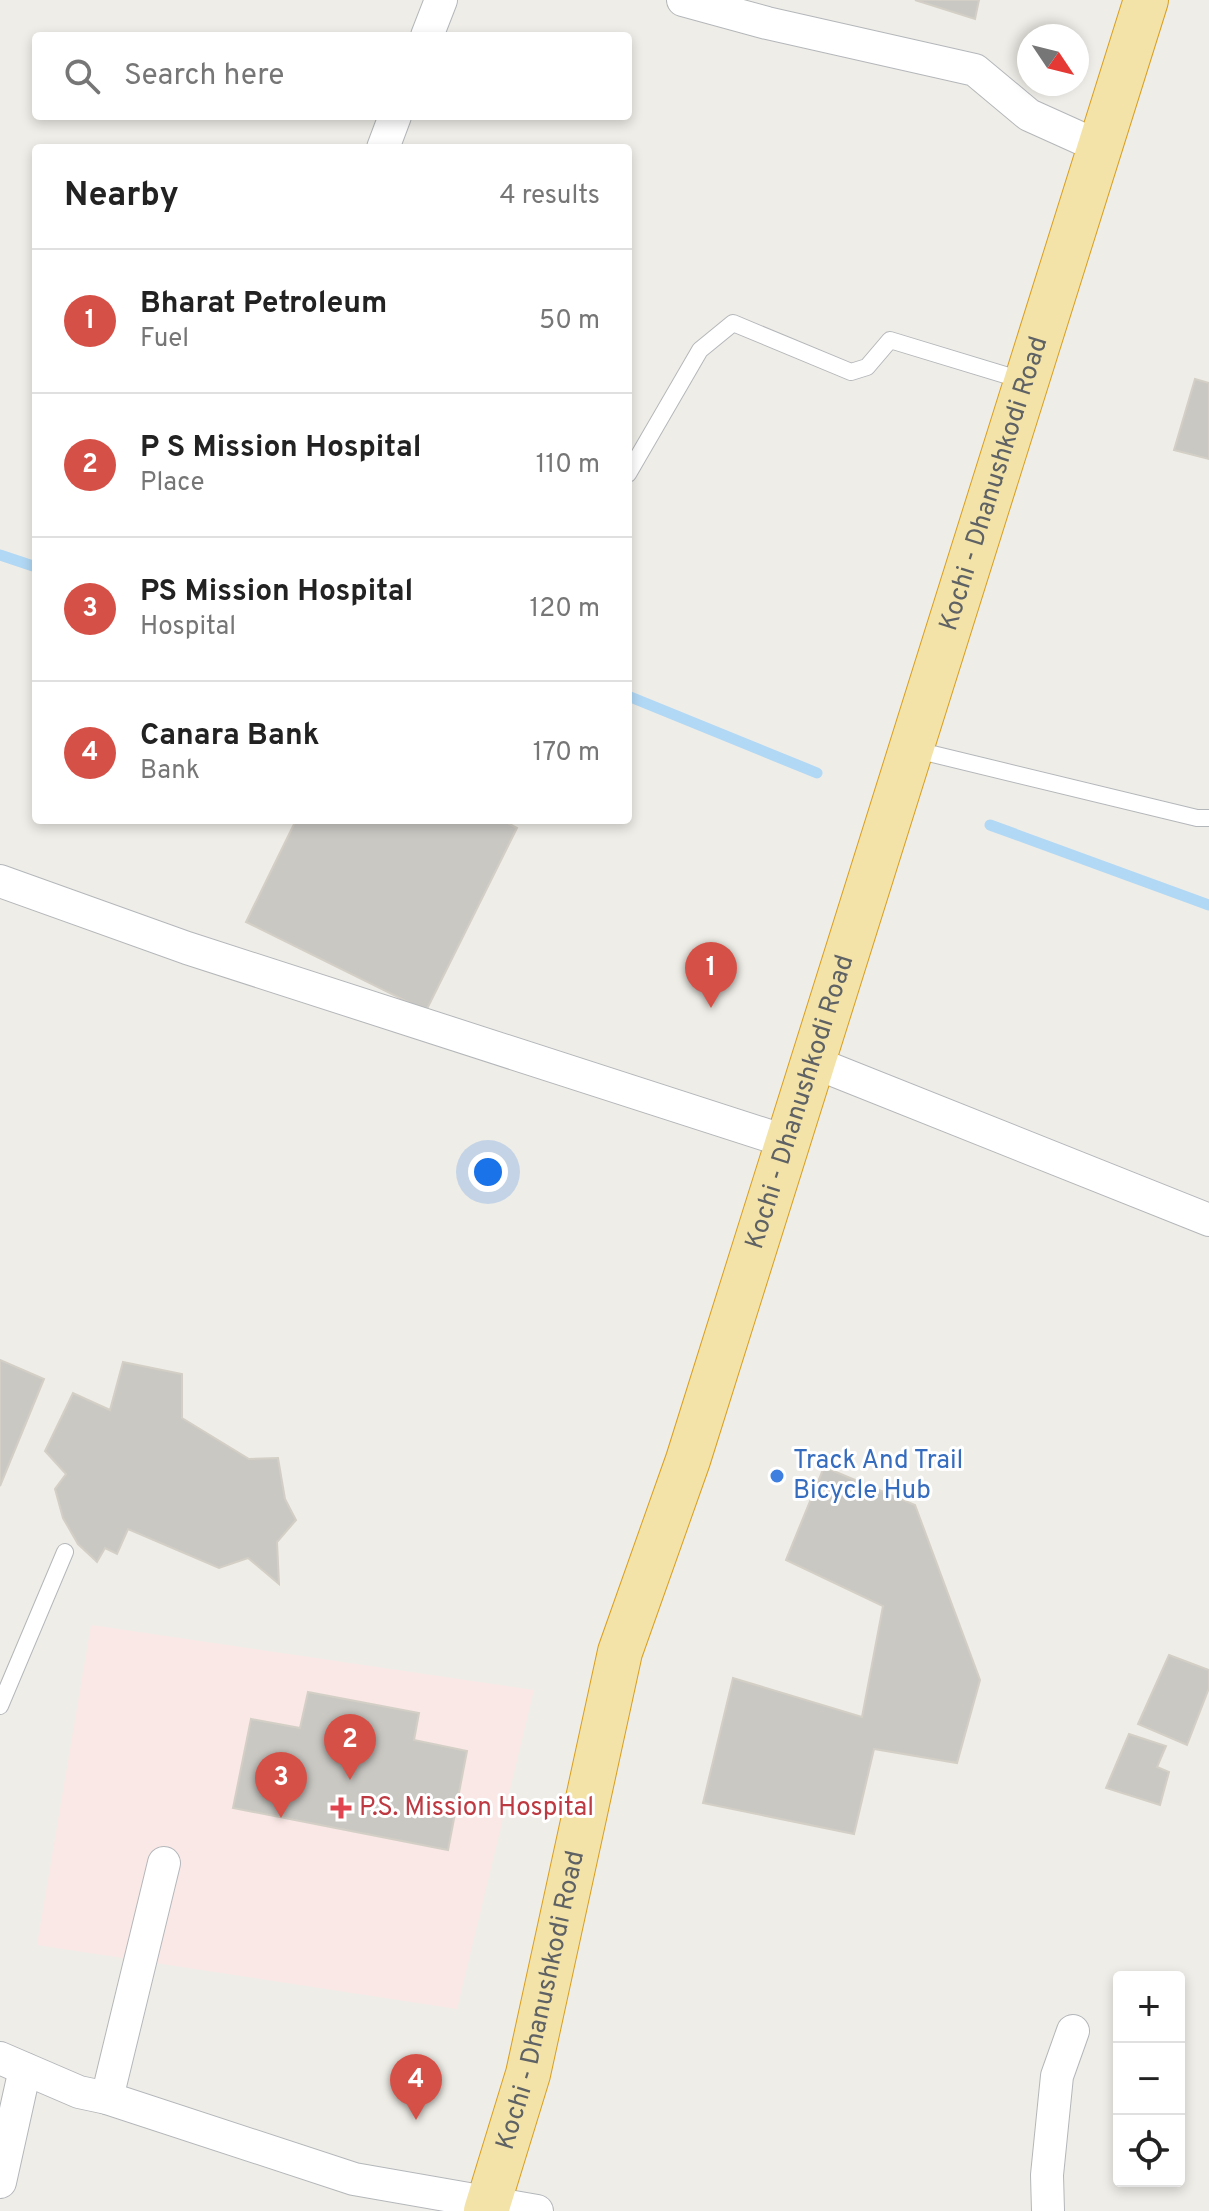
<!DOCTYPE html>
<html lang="en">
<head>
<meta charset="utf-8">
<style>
  body { margin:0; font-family:Overpass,sans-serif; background:#f2f2f2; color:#222 }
  .controls { position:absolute; right:24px; bottom:24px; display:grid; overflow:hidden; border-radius:8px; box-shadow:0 4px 12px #0003 }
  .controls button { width:72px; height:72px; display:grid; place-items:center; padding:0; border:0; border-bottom:2px solid #e0e0e0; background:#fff; color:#222; font:40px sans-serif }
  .compass { position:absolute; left:1017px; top:24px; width:72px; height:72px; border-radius:50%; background:#fff; box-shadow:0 4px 12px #0003; rotate:125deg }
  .you { position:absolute; left:488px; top:1172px; width:28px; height:28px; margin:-20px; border:6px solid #fff; border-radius:50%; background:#1a73e8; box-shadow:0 0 0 12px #1a73e833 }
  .badge { display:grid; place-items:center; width:52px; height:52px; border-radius:50%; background:#d55147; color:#fff; font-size:26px; font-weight:700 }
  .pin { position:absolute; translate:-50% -66px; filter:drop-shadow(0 2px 4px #0008) }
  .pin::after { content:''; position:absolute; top:42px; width:28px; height:24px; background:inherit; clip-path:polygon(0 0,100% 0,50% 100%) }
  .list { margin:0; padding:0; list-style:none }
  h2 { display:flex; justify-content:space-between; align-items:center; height:104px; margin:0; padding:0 32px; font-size:34px }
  h2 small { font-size:26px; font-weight:400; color:#767676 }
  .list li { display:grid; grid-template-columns:52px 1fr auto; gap:24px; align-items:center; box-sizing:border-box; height:144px; padding:0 32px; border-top:2px solid #e0e0e0 }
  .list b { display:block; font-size:30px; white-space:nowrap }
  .list p { margin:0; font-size:26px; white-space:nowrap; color:#767676 }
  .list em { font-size:26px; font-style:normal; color:#767676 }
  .icon { flex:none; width:44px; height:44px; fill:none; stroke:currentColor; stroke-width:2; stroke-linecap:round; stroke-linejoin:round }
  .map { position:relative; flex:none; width:1209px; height:2211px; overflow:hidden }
  .search { position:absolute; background:#fff; box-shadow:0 4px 12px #0003; left:32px; top:32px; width:600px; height:88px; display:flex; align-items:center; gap:20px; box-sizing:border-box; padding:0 28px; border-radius:8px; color:#767676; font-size:30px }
  .panel { position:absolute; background:#fff; box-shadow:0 4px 12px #0003; left:32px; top:144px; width:600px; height:680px; border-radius:8px }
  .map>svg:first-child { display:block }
  .medical { fill:#f9e8e6 }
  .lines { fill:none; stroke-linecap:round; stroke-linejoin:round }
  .stream { stroke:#b1d8f5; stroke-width:11 }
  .building { fill:#cac8c3; stroke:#d3cfc6; stroke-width:2 }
  .service-casing { stroke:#b4b7ba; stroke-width:18 }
  .minor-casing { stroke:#b4b7ba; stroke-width:34 }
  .trunk-casing { stroke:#da9e1c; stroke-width:46 }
  .service { stroke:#fff; stroke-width:16 }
  .minor { stroke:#fff; stroke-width:32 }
  .trunk { stroke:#f4e3a8; stroke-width:44 }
  .shop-dot { fill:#3f7fe0; stroke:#fff; stroke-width:3 }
  .health-dot { fill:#e0444e; stroke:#fff; stroke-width:3 }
  .labels { text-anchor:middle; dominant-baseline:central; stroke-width:6; stroke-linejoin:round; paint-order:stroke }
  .street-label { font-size:26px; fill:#5e6265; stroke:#fff }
  .shop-label { font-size:26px; fill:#366cbe; stroke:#fff; text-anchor:start }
  .health-label { font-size:26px; fill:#be3a42; stroke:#fff; text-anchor:start }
</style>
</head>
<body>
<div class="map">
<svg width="1209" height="2211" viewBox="0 0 1209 2211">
  <rect width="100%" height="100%" fill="#efede7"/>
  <polygon class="medical" points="91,1625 534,1690 457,2009 37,1945"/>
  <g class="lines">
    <g class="stream">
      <polyline points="0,555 36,567"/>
      <polyline points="628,696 817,773"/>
      <polyline points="990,825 1209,905"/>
    </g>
  </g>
  <g class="building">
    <polygon points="915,0 979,0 975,19"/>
    <polygon points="1195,379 1209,383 1209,459 1174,450"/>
    <polygon points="296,820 502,820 517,828 426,1011 246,922"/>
    <polygon points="0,1360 44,1379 0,1486"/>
    <polygon points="123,1362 182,1374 182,1418 249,1459 278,1458 285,1499 296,1520 277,1542 279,1584 248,1558 219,1568 128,1529 117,1554 105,1548 97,1562 78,1544 63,1518 55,1489 66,1474 45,1451 73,1393 110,1410"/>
    <polygon points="824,1467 915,1505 980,1680 957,1763 874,1749 854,1834 703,1803 733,1678 862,1717 883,1606 786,1560"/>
    <polygon points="1169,1655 1209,1670 1209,1688 1187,1745 1138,1724"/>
    <polygon points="308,1692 419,1713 414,1740 467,1751 448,1850 233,1808 251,1719 300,1728"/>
    <polygon points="1129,1734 1166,1746 1157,1767 1169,1772 1160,1805 1106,1788"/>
  </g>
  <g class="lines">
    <g class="service-casing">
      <g id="service">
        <polyline points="628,474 700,350 733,323 851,372 867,367 890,340 1025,381"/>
        <polyline points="912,749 1197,818 1209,818"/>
        <polyline points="0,1706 65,1552"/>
      </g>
    </g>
    <g class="minor-casing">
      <g id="minor">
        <polyline points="683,0 767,23 975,70 1029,115 1100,147"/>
        <polyline points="427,36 441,0"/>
        <polyline points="383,148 395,116"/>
        <polyline points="0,881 187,948 788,1142"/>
        <polyline points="813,1062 1209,1220"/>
        <polyline points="0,2058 79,2092 107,2098 354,2179 537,2211"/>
        <polyline points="107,2098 164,1863"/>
        <polyline points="0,2182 25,2069"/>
        <polyline points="1048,2211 1047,2175 1057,2076 1073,2031"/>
      </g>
    </g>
    <g class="trunk-casing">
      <g id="trunk">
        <path id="s1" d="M486,2211l42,-137 92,-422 68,-192 458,-1460"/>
      </g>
    </g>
    <use href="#service" class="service"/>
    <use href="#minor" class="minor"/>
    <use href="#trunk" class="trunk"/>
  </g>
  <circle class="shop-dot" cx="777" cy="1476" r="8"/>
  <path class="health-dot" d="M337 1796h8v8h8v8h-8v8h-8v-8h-8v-8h8z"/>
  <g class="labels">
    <g class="street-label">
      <text stroke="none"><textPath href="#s1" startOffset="1802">Kochi - Dhanushkodi Road</textPath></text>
      <text stroke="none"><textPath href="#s1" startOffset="1154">Kochi - Dhanushkodi Road</textPath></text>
      <text stroke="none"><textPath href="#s1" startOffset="218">Kochi - Dhanushkodi Road</textPath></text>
    </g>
    <g class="shop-label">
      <text x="793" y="1461">Track And Trail<tspan x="793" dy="30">Bicycle Hub</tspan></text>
    </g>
    <g class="health-label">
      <text x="359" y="1808">P.S. Mission Hospital</text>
    </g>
  </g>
</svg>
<div class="controls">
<button>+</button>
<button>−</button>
<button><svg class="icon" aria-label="locate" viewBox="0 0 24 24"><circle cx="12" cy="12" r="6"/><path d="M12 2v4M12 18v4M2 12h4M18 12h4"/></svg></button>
</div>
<svg class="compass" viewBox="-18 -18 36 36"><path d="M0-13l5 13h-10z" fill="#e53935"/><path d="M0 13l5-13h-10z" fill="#767676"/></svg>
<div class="you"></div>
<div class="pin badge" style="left:711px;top:1008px">1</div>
<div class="pin badge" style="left:350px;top:1780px">2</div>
<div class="pin badge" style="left:281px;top:1818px">3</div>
<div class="pin badge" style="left:416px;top:2120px">4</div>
<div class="search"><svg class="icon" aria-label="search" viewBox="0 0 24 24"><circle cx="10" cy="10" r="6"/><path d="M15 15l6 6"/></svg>Search here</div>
<section class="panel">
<h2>Nearby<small>4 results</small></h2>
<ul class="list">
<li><span class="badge">1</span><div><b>Bharat Petroleum</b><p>Fuel</p></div><em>50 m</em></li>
<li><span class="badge">2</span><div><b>P S Mission Hospital</b><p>Place</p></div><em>110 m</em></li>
<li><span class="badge">3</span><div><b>PS Mission Hospital</b><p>Hospital</p></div><em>120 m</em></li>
<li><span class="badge">4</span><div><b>Canara Bank</b><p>Bank</p></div><em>170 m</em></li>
</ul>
</section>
</div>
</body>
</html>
